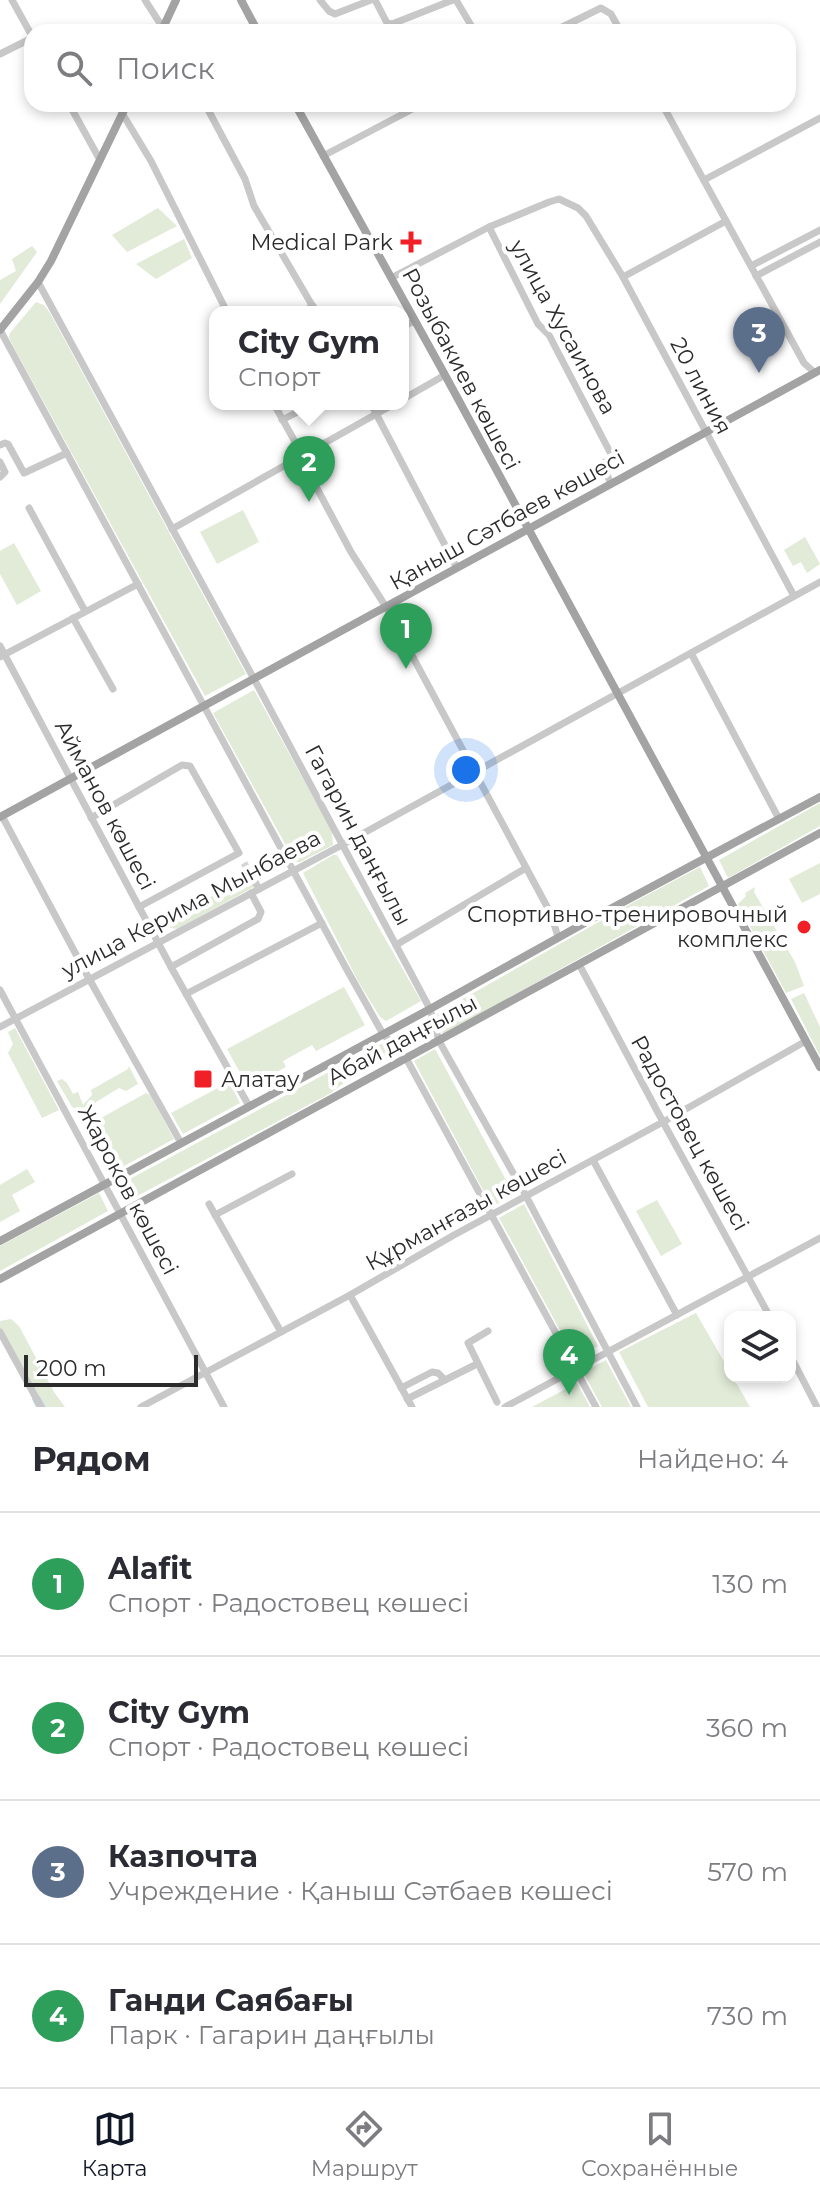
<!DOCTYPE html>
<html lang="ru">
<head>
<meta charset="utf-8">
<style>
  body { margin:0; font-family:Montserrat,sans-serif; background:#f7f7f7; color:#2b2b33 }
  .controls { position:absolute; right:24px; bottom:24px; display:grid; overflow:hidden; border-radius:16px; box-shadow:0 4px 12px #0003 }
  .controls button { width:72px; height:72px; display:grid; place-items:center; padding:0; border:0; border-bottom:2px solid #e1e1e2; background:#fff; color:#2b2b33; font:40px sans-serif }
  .scale { position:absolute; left:24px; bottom:20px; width:174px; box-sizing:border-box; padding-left:8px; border:4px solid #2b2b2b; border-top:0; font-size:22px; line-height:28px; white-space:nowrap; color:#2b2b2b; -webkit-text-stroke:6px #fff; paint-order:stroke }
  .you { position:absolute; left:466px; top:770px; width:28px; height:28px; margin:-20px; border:6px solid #fff; border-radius:50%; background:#1a73e8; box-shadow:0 0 0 12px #1a73e833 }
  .badge { display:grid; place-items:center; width:52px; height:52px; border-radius:50%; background:#111827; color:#fff; font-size:26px; font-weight:700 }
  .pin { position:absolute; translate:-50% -66px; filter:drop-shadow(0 2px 4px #0008) }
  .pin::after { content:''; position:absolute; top:42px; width:28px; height:24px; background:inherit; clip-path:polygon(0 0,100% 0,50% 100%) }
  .popup { position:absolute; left:209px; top:306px; width:200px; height:104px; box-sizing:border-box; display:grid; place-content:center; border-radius:16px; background:#fff; filter:drop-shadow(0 2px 6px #0005); font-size:26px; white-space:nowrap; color:#7c7c81 }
  .popup b { font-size:30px; color:#2b2b33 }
  .popup::after { content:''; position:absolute; left:50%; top:100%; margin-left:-16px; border:16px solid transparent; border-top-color:#fff }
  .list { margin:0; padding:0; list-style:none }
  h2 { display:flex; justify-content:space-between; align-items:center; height:104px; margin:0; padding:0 32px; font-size:34px }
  h2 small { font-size:26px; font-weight:400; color:#7c7c81 }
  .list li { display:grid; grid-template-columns:52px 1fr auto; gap:24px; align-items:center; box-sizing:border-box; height:144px; padding:0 32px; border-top:2px solid #e1e1e2 }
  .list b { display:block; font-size:30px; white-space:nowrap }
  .list p { margin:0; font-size:26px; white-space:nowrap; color:#7c7c81 }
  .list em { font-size:26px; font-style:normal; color:#7c7c81 }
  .icon { flex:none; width:44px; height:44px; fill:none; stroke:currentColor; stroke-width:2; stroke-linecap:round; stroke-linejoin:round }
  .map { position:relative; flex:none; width:820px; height:1407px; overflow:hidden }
  .search { position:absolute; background:#fff; box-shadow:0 4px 12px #0003; left:24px; right:24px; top:24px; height:88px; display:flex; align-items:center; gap:20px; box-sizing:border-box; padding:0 28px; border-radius:24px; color:#7c7c81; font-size:30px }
  .sheet { height:680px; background:#fff }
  nav { display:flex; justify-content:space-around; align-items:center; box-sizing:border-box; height:112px; border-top:2px solid #e1e1e2; background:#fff; font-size:22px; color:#7c7c81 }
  nav a { display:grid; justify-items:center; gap:4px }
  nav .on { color:#111827 }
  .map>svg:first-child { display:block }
  .green { fill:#e1ebd7 }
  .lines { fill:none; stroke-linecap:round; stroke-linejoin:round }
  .stream { stroke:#c1daec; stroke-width:2 }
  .minor-tunnel { stroke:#d5d5d5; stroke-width:7; stroke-dasharray:7 3.5; stroke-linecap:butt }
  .minor { stroke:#c8c8c8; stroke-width:7 }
  .major { stroke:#a3a3a3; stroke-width:8 }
  .poi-dot { fill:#f02026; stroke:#fff; stroke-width:3 }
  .labels { text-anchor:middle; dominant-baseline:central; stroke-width:8; stroke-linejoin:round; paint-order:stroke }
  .poi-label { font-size:22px; fill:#2b2b2b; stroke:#fff; text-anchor:end }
  .street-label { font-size:22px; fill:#2b2b2b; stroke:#fff }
</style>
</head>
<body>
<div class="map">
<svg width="820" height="1407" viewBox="0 0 820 1407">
  <rect width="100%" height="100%" fill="#fff"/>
  <g class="green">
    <polygon points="158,208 177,226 127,252 112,235"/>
    <polygon points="184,239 192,258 156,279 136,264"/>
    <polygon points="32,246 37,252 0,304 0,280 16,271 12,259"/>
    <polygon points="36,302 44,305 50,313 246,674 205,696 13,346 9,337 10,333"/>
    <polygon points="243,510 259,542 217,564 200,532"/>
    <polygon points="805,537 820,564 807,573 801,562 793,566 784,550"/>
    <polygon points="14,543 41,591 17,605 0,574 0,551"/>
    <polygon points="254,690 332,831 333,845 300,862 295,862 213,713"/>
    <polygon points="820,803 820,826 728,878 719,860"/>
    <polygon points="333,855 337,855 421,1001 386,1021 380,1017 358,981 303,873"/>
    <polygon points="820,863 820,894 802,903 789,879"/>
    <polygon points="700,867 709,886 446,1033 442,1033 437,1018 438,1013 634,902"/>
    <polygon points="247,877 254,887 177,929 167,927 164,923"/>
    <polygon points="755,887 754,892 795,962 804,986 786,993 738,904 746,896 745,893"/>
    <polygon points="344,987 365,1025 316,1051 312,1045 283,1061 286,1067 248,1087 227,1049"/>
    <polygon points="804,993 820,1027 820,1056 791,999"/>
    <polygon points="15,1028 59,1110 42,1118 8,1053 13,1044 8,1032"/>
    <polygon points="383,1043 387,1046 392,1054 387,1059 348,1080 329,1094 124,1203 115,1187"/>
    <polygon points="435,1049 512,1191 511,1197 495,1205 491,1205 414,1061"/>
    <polygon points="129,1066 138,1084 126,1091 119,1088 96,1102 93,1110 86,1114 72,1107 57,1081 62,1079 67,1083 73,1094 78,1092 83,1105 92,1095 91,1090 128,1069"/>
    <polygon points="229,1082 240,1103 183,1134 171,1113"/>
    <polygon points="146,1093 150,1095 174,1139 111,1173 85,1127"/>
    <polygon points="27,1169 35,1182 12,1195 20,1211 0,1222 0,1185"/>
    <polygon points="99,1193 108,1211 0,1271 0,1246"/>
    <polygon points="657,1200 682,1244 661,1256 636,1211"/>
    <polygon points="524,1204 597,1344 598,1346 578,1358 574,1356 499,1218"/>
    <polygon points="696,1313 730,1372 730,1377 733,1377 750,1407 648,1407 619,1352"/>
    <polygon points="11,1319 19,1326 54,1392 65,1407 44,1407 0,1328 0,1321"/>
    <polygon points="606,1360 608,1364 631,1407 602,1407 583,1372"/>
    <polygon points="577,1383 590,1407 532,1407"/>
  </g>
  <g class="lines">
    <g class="stream">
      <polyline points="39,1397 45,1407"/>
      <polyline points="33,1399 37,1407"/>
    </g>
    <polyline class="minor-tunnel" points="244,863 251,875"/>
    <g class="minor">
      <polyline points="12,0 32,36"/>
      <polyline points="145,0 163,28"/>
      <polyline points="320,0 329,11 335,14 371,0"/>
      <polyline points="375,0 387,23 392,24 453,0"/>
      <polyline points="456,0 475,32"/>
      <polyline points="552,32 601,8 611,14 621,32"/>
      <polyline points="0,54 32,38"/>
      <polyline points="69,104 100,160"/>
      <polyline points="205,104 245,179 254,206 316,312"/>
      <polyline points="662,104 804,363 815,373"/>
      <polyline points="122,113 151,161 227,312"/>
      <polyline points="323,156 422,104"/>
      <polyline points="704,180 820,118"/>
      <polyline points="489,227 538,324 549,335 613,458 605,462 604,468 611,484"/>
      <polyline points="751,266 820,230"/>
      <polyline points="756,276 820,242"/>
      <polyline points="623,277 726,221"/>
      <polyline points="391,278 489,227 549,202 559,199 578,208 586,216 623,277 794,596"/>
      <polyline points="38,282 260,690 430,1009 439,1041 526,1196 637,1407"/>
      <polyline points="302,312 313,306"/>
      <polyline points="403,327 414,321"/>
      <polyline points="0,330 346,968 383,1034 406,1058 596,1407"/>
      <polyline points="403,399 445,375"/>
      <polyline points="274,404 309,467 313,481 351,552 386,607 551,914 558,937"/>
      <polyline points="371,404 457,568"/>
      <polyline points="282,420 313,404"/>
      <polyline points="0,445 5,443 8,444 24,473 67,453"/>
      <polyline points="0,462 5,472 0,477"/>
      <polyline points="29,508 85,611"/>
      <polyline points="172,529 394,404"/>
      <polyline points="73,618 113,689"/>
      <polyline points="0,646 171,967 249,1106"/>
      <polyline points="691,653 779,819"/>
      <polyline points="0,657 138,584"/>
      <polyline points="2,816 87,975 181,1143"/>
      <polyline points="91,818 182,765 190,766 239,853 139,907"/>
      <polyline points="251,875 259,889"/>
      <polyline points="396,945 526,868"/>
      <polyline points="580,966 663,1122 770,1317"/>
      <polyline points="171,967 258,919 261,912 251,893"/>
      <polyline points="0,990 224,1407"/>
      <polyline points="186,994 322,923"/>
      <polyline points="0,1027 342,845 820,582"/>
      <polyline points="593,1160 677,1315"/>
      <polyline points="209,1204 281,1332"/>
      <polyline points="215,1215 292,1174"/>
      <polyline points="350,1295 412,1407"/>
      <polyline points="488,1331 468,1343 497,1402"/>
      <polyline points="0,1332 41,1407"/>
      <polyline points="790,1355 817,1407"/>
      <polyline points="401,1388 432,1372 438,1373 445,1380"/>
      <polyline points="407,1399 477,1364"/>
      <polyline points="141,1407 350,1295 454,1235 663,1122 806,1041"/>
      <polyline points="505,1407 820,1238"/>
    </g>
    <g class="major">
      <polyline points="241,0 258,32"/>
      <polyline points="161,32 176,0"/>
      <polyline points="295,104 445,375 820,1067"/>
      <polyline points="0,330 38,282 51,261 127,104"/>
      <polyline points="0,817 820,370"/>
      <polyline points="0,1241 430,1009 599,915 820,797"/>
      <polyline points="0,1279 820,833"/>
    </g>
  </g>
  <g class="poi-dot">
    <path d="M407 230h8v8h8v8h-8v8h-8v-8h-8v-8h8z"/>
    <circle cx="804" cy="927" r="8"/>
    <rect x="193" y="1069" width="20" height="20" rx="4"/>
  </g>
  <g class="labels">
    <g class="poi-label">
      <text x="393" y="242">Medical Park</text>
      <text x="788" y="914">Спортивно-тренировочный<tspan x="788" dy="25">комплекс</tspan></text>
      <text x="221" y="1079" text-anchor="start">Алатау</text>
    </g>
    <g class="street-label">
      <text transform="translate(563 327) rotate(61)">улица Хусаинова</text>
      <text transform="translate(461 369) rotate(62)">Розыбакиев көшесі</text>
      <text transform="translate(701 386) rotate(62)">20 линия</text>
      <text transform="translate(507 520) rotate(-29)">Қаныш Сәтбаев көшесі</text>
      <text transform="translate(105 805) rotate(62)">Айманов көшесі</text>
      <text transform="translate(358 835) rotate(62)">Гагарин даңғылы</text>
      <text transform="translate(191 904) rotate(-28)">улица Керима Мынбаева</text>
      <text transform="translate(402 1040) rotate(-28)">Абай даңғылы</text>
      <text transform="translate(690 1133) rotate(61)">Радостовец көшесі</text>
      <text transform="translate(128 1190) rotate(62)">Жароков көшесі</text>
      <text transform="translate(466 1210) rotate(-29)">Құрманғазы көшесі</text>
    </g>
  </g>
</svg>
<div class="controls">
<button><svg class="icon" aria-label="layers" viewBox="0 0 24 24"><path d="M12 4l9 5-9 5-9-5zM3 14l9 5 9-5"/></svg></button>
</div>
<div class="scale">200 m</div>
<div class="you"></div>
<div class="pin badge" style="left:406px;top:669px;background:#2e9e5b">1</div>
<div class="pin badge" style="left:309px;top:502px;background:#2e9e5b">2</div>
<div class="popup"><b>City Gym</b>Спорт</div>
<div class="pin badge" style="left:759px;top:373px;background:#5c6f8a">3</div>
<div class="pin badge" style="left:569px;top:1395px;background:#2e9e5b">4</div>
<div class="search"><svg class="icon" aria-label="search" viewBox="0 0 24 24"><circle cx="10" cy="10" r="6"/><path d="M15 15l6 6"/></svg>Поиск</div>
</div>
<section class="sheet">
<h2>Рядом<small>Найдено: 4</small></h2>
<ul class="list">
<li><span class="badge" style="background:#2e9e5b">1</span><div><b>Alafit</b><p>Спорт · Радостовец көшесі</p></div><em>130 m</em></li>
<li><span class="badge" style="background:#2e9e5b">2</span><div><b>City Gym</b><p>Спорт · Радостовец көшесі</p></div><em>360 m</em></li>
<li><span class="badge" style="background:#5c6f8a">3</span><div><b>Казпочта</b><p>Учреждение · Қаныш Сәтбаев көшесі</p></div><em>570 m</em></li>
<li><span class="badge" style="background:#2e9e5b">4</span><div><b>Ганди Саябағы</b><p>Парк · Гагарин даңғылы</p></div><em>730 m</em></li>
</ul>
</section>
<nav>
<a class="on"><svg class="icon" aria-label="map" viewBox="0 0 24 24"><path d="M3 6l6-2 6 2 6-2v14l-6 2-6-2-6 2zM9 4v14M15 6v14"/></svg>Карта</a>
<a><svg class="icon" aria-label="directions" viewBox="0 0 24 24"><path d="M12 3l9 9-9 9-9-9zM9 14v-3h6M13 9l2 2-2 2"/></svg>Маршрут</a>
<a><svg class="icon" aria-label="saved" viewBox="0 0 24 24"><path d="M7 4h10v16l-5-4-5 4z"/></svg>Сохранённые</a>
</nav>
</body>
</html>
